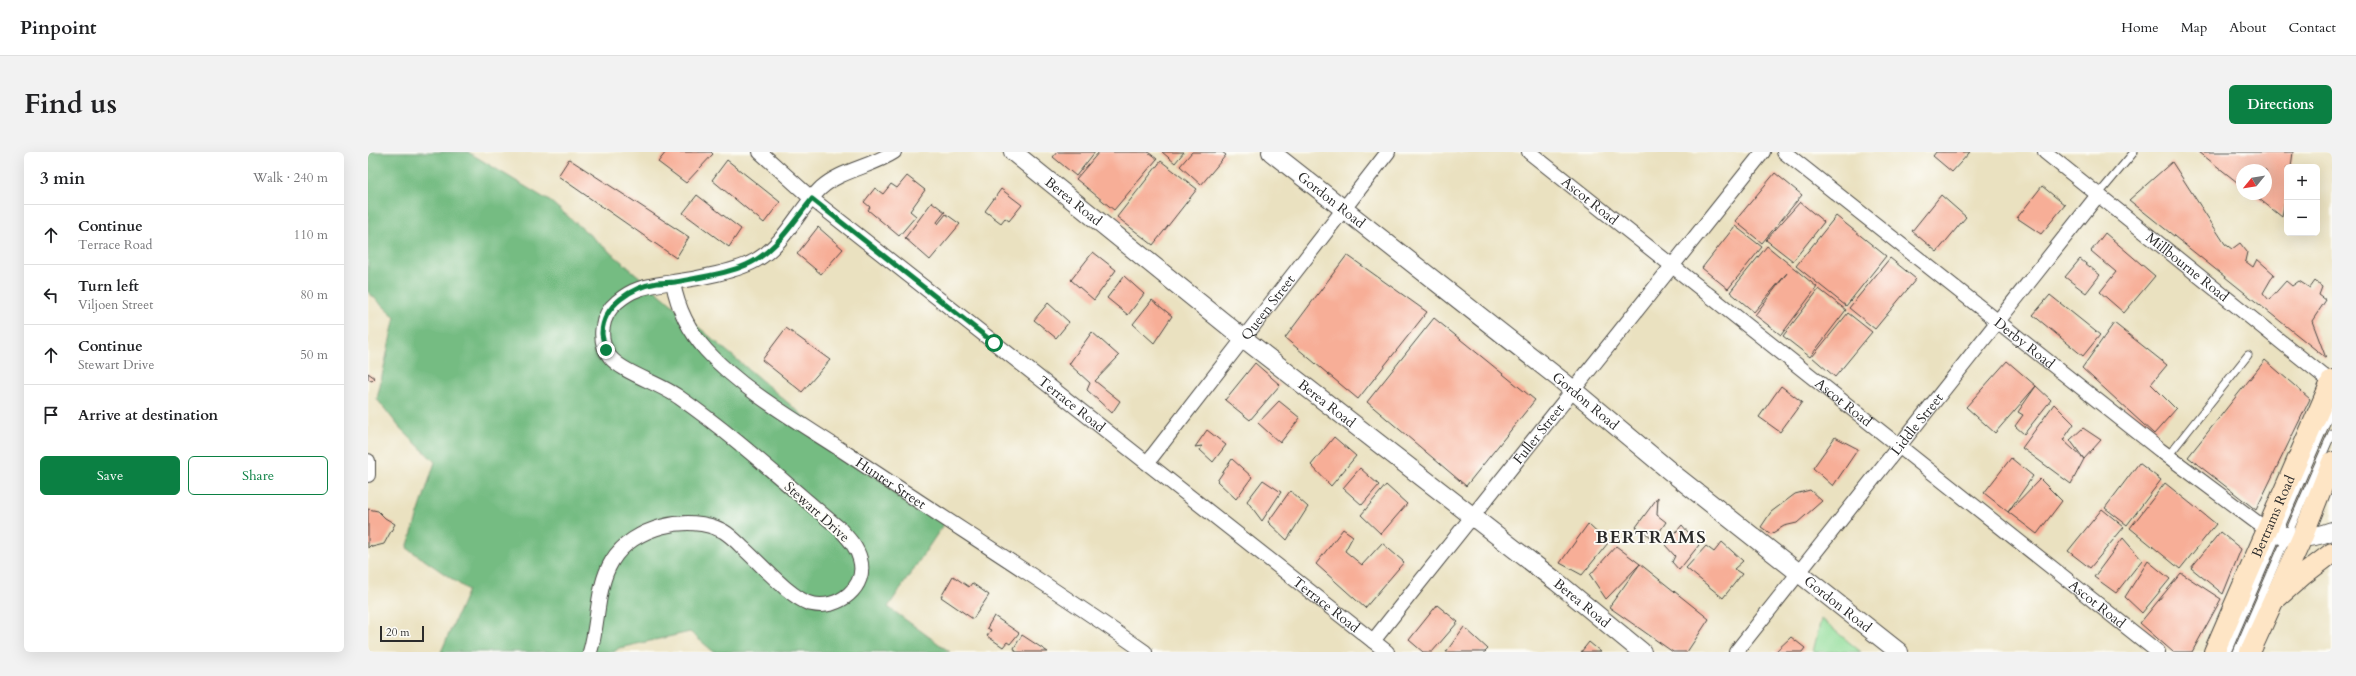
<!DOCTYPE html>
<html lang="en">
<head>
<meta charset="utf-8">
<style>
  body { margin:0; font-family:Cardo,serif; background:#f2f2f2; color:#202124 }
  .controls { position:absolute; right:12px; top:12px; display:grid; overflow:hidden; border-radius:6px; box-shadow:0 4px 16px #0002 }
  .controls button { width:36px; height:36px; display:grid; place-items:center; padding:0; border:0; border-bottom:1px solid #e0e0e0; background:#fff; color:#202124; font:20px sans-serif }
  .compass { position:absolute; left:1868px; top:12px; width:36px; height:36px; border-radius:50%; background:#fff; box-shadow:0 4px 16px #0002; rotate:240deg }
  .scale { position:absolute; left:12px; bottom:10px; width:44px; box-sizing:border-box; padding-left:4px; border:2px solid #2b2b2b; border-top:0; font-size:11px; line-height:14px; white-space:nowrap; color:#2b2b2b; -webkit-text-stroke:3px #fdfcf7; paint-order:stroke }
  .stop { position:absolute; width:12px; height:12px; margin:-9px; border:3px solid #0b8043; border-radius:50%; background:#fff }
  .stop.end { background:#0b8043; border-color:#fff; box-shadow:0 1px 4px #0008 }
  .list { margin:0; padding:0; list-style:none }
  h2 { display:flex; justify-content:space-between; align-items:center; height:52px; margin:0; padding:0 16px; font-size:17px }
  h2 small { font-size:13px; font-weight:400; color:#757577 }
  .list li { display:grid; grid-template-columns:26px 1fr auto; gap:12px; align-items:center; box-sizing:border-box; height:60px; padding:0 16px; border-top:1px solid #e0e0e0 }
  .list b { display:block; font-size:15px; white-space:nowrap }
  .list p { margin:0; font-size:13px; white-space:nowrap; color:#757577 }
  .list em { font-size:13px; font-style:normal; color:#757577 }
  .actions { display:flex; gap:8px; padding:12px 16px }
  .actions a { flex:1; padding:9px 0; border:1px solid #0b8043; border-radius:6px; text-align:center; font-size:14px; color:#0b8043 }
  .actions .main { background:#0b8043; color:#fff }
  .icon { flex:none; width:22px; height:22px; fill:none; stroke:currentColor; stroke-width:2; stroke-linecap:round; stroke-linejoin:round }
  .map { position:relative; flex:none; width:1964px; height:500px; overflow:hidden; border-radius:6px }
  header { display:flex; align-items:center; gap:24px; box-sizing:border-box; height:56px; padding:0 20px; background:#fff; border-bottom:1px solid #e0e0e0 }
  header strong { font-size:19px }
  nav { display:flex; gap:22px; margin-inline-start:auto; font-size:14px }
  .intro { display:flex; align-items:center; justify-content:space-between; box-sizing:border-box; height:96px; padding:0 24px }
  h1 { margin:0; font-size:28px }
  .button { padding:10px 18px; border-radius:6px; background:#0b8043; color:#fff; font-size:14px; font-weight:700 }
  main { display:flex; gap:24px; padding:0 24px }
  aside { flex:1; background:#fff; border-radius:6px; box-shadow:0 4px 16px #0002 }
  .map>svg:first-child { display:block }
  .green { fill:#91dd9a; stroke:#5e8462 }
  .forest { fill:#74bc82; stroke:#507456 }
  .building { fill:#f7ae97 }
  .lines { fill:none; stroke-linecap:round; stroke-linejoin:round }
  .service-casing { stroke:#484641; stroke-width:9 }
  .minor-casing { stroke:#484641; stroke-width:16 }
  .tertiary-casing { stroke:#484641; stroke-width:20 }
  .secondary-casing { stroke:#484641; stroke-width:22 }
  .service { stroke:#fff; stroke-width:7 }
  .minor { stroke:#fff; stroke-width:14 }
  .tertiary { stroke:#fff; stroke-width:18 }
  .secondary { stroke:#fee5c5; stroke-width:20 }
  .route { stroke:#0b8043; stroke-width:5 }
  .labels { text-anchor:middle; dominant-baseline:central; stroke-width:3.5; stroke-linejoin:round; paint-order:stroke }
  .street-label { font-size:14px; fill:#2b2b2b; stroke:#fdfcf7 }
  .district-label { font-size:18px; font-weight:bold; letter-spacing:1px; fill:#2b2b2b; stroke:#fdfcf7 }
</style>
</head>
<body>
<header>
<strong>Pinpoint</strong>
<nav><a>Home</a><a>Map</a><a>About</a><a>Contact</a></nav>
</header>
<div class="intro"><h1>Find us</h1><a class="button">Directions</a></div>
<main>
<aside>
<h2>3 min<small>Walk · 240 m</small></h2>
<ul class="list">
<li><svg class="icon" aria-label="ahead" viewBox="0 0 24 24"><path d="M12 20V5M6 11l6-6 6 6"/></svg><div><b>Continue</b><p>Terrace Road</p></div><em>110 m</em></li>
<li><svg class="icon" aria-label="left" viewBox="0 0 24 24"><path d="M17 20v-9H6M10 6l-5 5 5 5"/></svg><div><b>Turn left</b><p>Viljoen Street</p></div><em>80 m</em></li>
<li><svg class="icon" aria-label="ahead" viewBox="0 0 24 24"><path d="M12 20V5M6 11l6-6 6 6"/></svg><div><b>Continue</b><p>Stewart Drive</p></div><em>50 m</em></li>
<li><svg class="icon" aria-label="arrive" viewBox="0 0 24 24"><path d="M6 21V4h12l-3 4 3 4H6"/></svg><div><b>Arrive at destination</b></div></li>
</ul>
<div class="actions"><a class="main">Save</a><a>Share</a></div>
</aside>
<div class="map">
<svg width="1964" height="500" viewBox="0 0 1964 500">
  <rect width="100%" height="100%" fill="#fdfcf7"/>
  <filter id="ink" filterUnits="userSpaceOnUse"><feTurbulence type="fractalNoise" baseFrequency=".025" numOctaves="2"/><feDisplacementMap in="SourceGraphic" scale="8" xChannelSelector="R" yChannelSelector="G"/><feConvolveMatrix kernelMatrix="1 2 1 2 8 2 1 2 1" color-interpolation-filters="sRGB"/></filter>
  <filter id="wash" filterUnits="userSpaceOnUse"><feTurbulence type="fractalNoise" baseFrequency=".012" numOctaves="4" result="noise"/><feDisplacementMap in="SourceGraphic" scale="16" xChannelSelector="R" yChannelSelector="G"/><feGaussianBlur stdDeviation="0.9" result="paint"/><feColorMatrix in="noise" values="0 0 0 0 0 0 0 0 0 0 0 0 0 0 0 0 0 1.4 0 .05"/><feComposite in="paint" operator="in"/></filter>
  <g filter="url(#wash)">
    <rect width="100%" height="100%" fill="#eae1c0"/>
    <polygon class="green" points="1453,467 1493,500 1445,500"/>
    <polygon class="forest" points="0,0 100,0 183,50 504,322 580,366 520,455 582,500 346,500 322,480 251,496 246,500 73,500 100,438 39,396 67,310 32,276 9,247 27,165 0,140"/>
    <g id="blocks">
      <g class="building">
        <polygon points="298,0 343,0 345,2 318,31 290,10"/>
        <polygon points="689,0 727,0 708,24 685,5"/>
        <polygon points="731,0 780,0 789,7 746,58 708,27"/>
        <polygon points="794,0 816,0 807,11"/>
        <polygon points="824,0 854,0 858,3 833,33 812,14"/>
        <polygon points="1568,0 1602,0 1584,20 1565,4"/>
        <polygon points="1831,0 1925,0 1923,15 1919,15 1919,36 1914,65 1885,42 1898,42 1898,18 1874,18 1874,34"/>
        <polygon points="201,7 321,85 308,106 190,24"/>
        <polygon points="359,8 412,50 396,71 344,28"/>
        <polygon points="793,9 829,37 785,93 749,65"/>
        <polygon points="1804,10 1857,92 1864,97 1872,91 1879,100 1877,109 1885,115 1889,107 1906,122 1895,141 1901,148 1918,129 1924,134 1931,129 1942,136 1947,129 1954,135 1951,143 1958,148 1944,169 1958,206 1761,48"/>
        <polygon points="1407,21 1434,43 1394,91 1367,69"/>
        <polygon points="539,24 557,38 542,59 548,64 531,84 500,58 502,55 496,50 507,36 515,42 523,32 529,36"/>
        <polygon points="1674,34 1697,53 1673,82 1649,66"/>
        <polygon points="633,37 654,53 641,69 637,66 633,71 617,59"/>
        <polygon points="329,43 373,77 361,95 315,61"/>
        <polygon points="1573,43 1598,65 1569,100 1544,79"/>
        <polygon points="564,50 577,60 569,70 570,72 578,62 592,72 562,108 537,86"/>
        <polygon points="1432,50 1456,70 1425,109 1398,88"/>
        <polygon points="1468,64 1518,104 1478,154 1428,114"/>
        <polygon points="1367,74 1394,95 1360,137 1334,116"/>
        <polygon points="450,75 475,97 453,122 429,102"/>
        <polygon points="1737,81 1787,124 1756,161 1732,140 1748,120 1723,99"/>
        <polygon points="1399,94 1449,135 1413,183 1387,163 1419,121 1386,160 1362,140"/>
        <polygon points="725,100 748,118 726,148 703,128"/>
        <polygon points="979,103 1059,160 990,247 917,186"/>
        <polygon points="1522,106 1548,127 1507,177 1481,156"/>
        <polygon points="1712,107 1732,123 1718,141 1697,125"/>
        <polygon points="756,124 776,142 760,163 739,146"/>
        <polygon points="1451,137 1478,158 1442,205 1415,184"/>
        <polygon points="1682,143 1732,183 1715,204 1665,163"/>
        <polygon points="784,148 804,164 786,191 765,172"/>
        <polygon points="680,151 701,170 688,186 666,168"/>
        <polygon points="1480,161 1504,180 1467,225 1444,205"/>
        <polygon points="1066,166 1167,248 1098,334 999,250"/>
        <polygon points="1746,171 1799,213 1783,232 1808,257 1786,282 1714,216"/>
        <polygon points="418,176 462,208 434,240 394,208"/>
        <polygon points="724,180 751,204 727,229 752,249 744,261 719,238 722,231 701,212"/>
        <polygon points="1897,208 1942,247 1888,358 1820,305"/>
        <polygon points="1639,209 1668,234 1627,281 1598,255"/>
        <polygon points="887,211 912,233 882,268 857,248"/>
        <polygon points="0,221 7,226 4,229 0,227"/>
        <polygon points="1413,234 1434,250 1412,280 1391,265"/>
        <polygon points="1668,234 1683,248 1656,282 1647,274 1655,263 1650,260"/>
        <polygon points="911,249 932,266 912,291 890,271"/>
        <polygon points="1686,252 1706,272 1695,288 1716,307 1703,332 1654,296"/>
        <polygon points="1715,276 1733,288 1716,307 1702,288"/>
        <polygon points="839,278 858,293 845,310 832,298 834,294 827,295"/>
        <polygon points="966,285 988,304 963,334 943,313"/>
        <polygon points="1467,285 1490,297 1465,334 1445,316"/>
        <polygon points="1643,306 1665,324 1640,360 1616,341"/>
        <polygon points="864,307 884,325 868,347 849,329"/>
        <polygon points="1771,311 1793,328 1759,373 1737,356"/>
        <polygon points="992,316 1011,333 994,353 975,336"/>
        <polygon points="1672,327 1694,349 1669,382 1640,360"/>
        <polygon points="895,328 913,340 894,369 879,349"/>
        <polygon points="1797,331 1848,372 1812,417 1762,376"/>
        <polygon points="1018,333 1039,352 1013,382 993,363"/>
        <polygon points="1442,338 1454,349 1429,371 1416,374 1403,382 1393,375 1403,360 1427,342"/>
        <polygon points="922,339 940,355 919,388 900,370"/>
        <polygon points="1290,345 1289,363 1298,370 1284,391 1283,385 1268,375"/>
        <polygon points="0,357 10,359 17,366 27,372 16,392 4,395 3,393 0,396"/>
        <polygon points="1734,357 1756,375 1722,416 1700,399"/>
        <polygon points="1220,372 1240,391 1214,423 1192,411"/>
        <polygon points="1314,373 1331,393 1311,418 1304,410 1307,404 1297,393"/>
        <polygon points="975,377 985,384 977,399 994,413 1014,391 1036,410 997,456 948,412"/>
        <polygon points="1852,380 1873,397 1855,442 1823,416"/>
        <polygon points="1755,386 1774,408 1748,441 1726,425"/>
        <polygon points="1354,390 1375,409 1366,417 1374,422 1355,446 1318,416 1338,394 1346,400"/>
        <polygon points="1248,394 1272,412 1238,447 1222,423"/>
        <polygon points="1780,409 1802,427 1774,461 1757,445"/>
        <polygon points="1272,412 1341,467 1319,500 1305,500 1241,455"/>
        <polygon points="1813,421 1853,447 1824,500 1805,500 1772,471"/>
        <polygon points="585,424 601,435 604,431 621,443 605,467 573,445"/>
        <polygon points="1069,453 1090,470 1064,500 1055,500 1041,488"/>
        <polygon points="626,464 651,481 642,492 639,490 635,495 619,484 623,478 619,476"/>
        <polygon points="1096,475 1120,497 1117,500 1078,500"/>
        <polygon points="654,483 680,500 648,500 646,496"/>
        <polygon points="1423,485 1437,496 1434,500 1407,500"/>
        <polygon points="1221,490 1233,500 1213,500"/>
      </g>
    </g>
  </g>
  <g filter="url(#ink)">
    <use href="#blocks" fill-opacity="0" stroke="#484641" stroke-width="1"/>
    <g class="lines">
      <g class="service-casing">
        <g id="service">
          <polyline points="1730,43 1766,0"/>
          <polyline points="1800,304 1880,203"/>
          <polyline points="1859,500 1964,257"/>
          <polyline points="1869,500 1964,281"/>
        </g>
      </g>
      <g class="minor-casing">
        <g id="minor">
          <path id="s1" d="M392,0l52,47 575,453"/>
          <path id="s2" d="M1161,0l629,500"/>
          <path id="s3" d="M1416,0l376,298 107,80"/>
          <path id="s4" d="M1677,0l286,230"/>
          <path id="s5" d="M305,131c5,26 15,47 33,67 39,43 95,73 143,105 98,66 199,129 296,197"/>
          <polyline points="0,309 0,323"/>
          <path id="s6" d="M779,311l241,-311"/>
          <path id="s7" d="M1005,489l390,-489"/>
          <path d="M222,500c9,-29 6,-65 22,-91 20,-34 77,-48 111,-30 7,4 14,11 19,16 16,14 50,53 70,57 26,6 56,-17 48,-45 -3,-12 -12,-21 -20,-30 -53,-44 -104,-92 -160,-131 -18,-14 -57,-25 -70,-41 -13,-17 -9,-42 7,-55 18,-16 34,-16 56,-20 23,-3 66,-11 85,-23 27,-16 41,-50 63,-71 20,-18 50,-21 73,-36"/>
          <path id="s8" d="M1368,500l362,-457"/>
        </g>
      </g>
      <g class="tertiary-casing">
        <g id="tertiary">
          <path id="s9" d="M645,0l230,186 314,244 85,70"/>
          <path id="s10" d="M903,0l290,228 110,92 228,180"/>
          <path d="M1899,378c23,10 41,10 65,1"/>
        </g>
      </g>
      <g class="secondary-casing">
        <g id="secondary">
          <polyline points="1910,445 1935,423 1964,401"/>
          <path id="s11" d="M1846,500l118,-272"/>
          <polyline points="1882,500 1934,386 1964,310"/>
        </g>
      </g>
      <use href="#service" class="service"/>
      <use href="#minor" class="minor"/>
      <use href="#tertiary" class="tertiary"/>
      <use href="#secondary" class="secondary"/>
    </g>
  </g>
  <g class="lines" filter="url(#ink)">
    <path class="route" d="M238,198c-1,-5 -4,-12 -4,-17 1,-28 30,-46 55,-50 6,-1 12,0 18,-1 21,-4 52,-8 71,-17 29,-12 47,-43 66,-66l182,144"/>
  </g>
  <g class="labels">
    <g class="street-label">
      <text stroke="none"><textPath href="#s9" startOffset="78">Berea Road</textPath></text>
      <text stroke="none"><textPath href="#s10" startOffset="77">Gordon Road</textPath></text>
      <text stroke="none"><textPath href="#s2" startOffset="78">Ascot Road</textPath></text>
      <text stroke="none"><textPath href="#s4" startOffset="183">Millbourne Road</textPath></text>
      <text stroke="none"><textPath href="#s6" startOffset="197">Queen Street</textPath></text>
      <text stroke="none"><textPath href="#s3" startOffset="307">Derby Road</textPath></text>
      <text stroke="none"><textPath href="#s10" startOffset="401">Gordon Road</textPath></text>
      <text stroke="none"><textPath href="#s2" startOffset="402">Ascot Road</textPath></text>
      <text stroke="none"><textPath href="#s9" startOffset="402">Berea Road</textPath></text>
      <text stroke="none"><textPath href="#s1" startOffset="401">Terrace Road</textPath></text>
      <text stroke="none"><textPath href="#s8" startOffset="291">Liddle Street</textPath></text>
      <text stroke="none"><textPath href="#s7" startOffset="265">Fuller Street</textPath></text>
      <text stroke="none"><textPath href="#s5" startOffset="304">Hunter Street</textPath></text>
      <text transform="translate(449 360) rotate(42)">Stewart Drive</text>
      <text stroke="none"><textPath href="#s11" startOffset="148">Bertrams Road</textPath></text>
      <text stroke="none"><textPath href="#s9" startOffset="726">Berea Road</textPath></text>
      <text stroke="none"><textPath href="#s10" startOffset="725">Gordon Road</textPath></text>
      <text stroke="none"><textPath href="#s1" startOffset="725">Terrace Road</textPath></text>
      <text stroke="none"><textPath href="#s2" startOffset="726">Ascot Road</textPath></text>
    </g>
    <g class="district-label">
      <text x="1283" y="385">BERTRAMS</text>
    </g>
  </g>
</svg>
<div class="controls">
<button>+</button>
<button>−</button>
</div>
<svg class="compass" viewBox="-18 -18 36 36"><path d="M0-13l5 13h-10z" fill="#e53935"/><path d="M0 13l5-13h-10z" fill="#757577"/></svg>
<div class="scale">20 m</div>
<div class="stop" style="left:626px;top:191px"></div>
<div class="stop end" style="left:238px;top:198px"></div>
</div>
</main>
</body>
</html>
